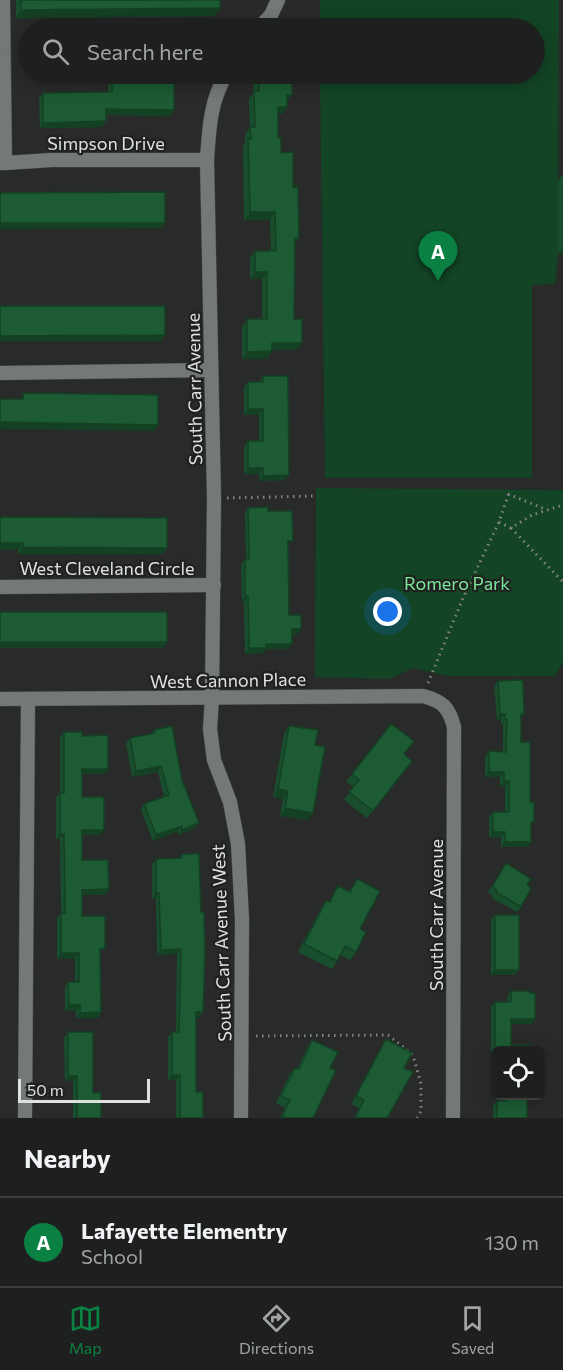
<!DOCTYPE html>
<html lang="en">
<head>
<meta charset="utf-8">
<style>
  body { margin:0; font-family:Commissioner,sans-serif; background:#262828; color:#f1f3f6 }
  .controls { position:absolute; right:18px; bottom:18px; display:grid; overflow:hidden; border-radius:9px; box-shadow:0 3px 15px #0003 }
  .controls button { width:54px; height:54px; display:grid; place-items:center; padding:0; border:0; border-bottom:2px solid #3c3e3d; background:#1e201f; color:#f1f3f6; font:30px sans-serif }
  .scale { position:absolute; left:18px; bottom:15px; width:132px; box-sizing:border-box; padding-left:6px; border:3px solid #dfe1df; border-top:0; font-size:16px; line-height:21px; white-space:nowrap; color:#dfe1df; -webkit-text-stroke:4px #1f221f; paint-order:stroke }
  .you { position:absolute; left:388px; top:612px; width:21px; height:21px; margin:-15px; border:4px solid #fff; border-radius:50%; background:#1a73e8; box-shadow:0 0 0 9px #1a73e833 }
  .badge { display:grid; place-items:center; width:39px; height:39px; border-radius:50%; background:#0b8043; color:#fff; font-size:20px; font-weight:700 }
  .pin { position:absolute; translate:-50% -50px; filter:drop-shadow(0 2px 3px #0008) }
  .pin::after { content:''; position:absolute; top:32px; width:21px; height:18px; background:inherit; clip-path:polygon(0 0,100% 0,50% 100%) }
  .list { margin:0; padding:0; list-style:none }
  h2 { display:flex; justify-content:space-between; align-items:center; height:78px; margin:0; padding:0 24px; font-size:26px }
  h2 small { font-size:20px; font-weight:400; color:#a1a3a4 }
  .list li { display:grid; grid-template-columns:39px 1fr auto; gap:18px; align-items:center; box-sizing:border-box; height:90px; padding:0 24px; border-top:2px solid #3c3e3d }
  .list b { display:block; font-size:22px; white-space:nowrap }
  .list p { margin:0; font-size:20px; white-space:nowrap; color:#a1a3a4 }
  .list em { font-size:20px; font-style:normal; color:#a1a3a4 }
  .icon { flex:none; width:33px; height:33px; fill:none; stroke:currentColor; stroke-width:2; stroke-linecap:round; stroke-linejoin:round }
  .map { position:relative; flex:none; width:563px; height:1118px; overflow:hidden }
  .search { position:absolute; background:#1e201f; box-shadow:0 3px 15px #0003; left:18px; right:18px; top:18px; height:66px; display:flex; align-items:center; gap:15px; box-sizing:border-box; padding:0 21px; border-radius:33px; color:#a1a3a4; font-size:22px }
  .sheet { height:168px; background:#1e201f }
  nav { display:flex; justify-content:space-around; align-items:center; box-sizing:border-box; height:84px; border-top:2px solid #3c3e3d; background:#1e201f; font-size:16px; color:#a1a3a4 }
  nav a { display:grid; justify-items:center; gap:3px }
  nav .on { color:#0b8043 }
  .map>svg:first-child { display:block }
  .green { fill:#124425 }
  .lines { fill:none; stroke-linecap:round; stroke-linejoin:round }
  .street-casing { stroke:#474947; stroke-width:15 }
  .path { stroke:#838583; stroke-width:3; stroke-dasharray:1.5 4.5; stroke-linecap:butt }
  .street { stroke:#757976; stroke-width:14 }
  .wall { fill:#184e2d }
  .shaded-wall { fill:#144024 }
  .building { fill:#1c5b34; stroke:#144024; stroke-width:1.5 }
  .labels { text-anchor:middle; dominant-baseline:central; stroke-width:4.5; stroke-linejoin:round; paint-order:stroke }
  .street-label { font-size:18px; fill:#dfe1df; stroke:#1f221f }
  .park-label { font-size:18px; fill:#7be79d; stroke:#1f221f }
</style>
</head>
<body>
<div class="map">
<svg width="563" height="1118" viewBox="0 0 563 1118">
  <rect width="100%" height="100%" fill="#282b29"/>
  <g class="green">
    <polygon points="320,0 559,0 558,254 555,284 532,285 532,478 325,478 320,74 534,74 534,28 320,28"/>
    <polygon points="316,488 563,490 563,662 555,676 447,676 413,668 389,679 315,677"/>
  </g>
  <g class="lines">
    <g class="street-casing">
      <g id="street">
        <polyline points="259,28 271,15 278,0"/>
        <path d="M227,74c-17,25 -18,57 -20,86l7,338 -2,200 -2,31 4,31 16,42 8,42 4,75 -1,199"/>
        <polyline points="0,163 5,163 3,0"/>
        <polyline points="5,163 52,160 207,160"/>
        <polyline points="0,373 211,370"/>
        <polyline points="0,587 214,585"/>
        <path d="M0,699l423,-3c19,5 26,11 31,31l-1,391"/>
        <polyline points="25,1118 28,699"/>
      </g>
    </g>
    <g class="path">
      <polyline points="508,494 545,509"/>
      <polyline points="227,498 316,496"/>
      <polyline points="499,522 511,528 532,515 563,505"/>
      <polyline points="511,528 563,582"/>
      <polyline points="428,683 463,598 499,522 510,490"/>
      <polyline points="256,1036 388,1035 413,1055 421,1084 421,1111 417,1118"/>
    </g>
    <use href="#street" class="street"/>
  </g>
  <g class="wall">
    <polygon points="16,0 220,0 220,8 214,16 16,18"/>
    <polygon points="265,74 292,74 287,102 282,114 278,114 278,138 281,153 293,187 299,238 295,243 294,319 302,343 297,350 272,350 267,359 242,359 242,327 247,319 262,319 262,279 250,279 250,258 255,251 271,251 270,220 244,220 243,146 245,143 245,135 250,128 249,99 254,92 253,86 259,78 264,78"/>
    <polygon points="112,81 170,116 106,115 102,127 40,128 39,98 43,93 108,92 108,86"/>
    <polygon points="563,174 563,254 558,254 558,181"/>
    <polygon points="263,376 285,480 260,481 259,474 244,474 244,447 248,441 259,441 259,415 244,415 244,387 248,382 259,382"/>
    <polygon points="248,508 268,511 289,547 289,615 297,635 292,635 292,644 288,649 266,649 263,653 245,654 244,602 242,602 241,564 246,559 245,513"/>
    <polygon points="0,517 163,554 18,554 18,550 0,550"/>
    <polygon points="498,681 524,714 521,718 521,742 530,802 531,827 531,842 528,847 501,847 501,837 489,838 489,817 493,812 505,812 505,787 500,787 500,777 485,777 485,757 489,751 503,751 503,724 501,724 501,720 497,720 494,686"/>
    <polygon points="289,726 315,745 308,820 280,816 283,799 273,797 284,734"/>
    <polygon points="154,730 182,780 199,823 195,828 178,835 178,831 153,841 141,810 144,804 164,797 158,772 132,777 126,744 130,738 151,734"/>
    <polygon points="64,732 82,736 108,769 104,774 82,774 82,797 100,835 82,835 82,860 109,889 105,895 82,895 82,916 101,955 100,955 101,1012 98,1018 76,1018 76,1011 65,1011 65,987 68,982 75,982 75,959 57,959 57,918 61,913 60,839 56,839 56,798 60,793 60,737"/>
    <polygon points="404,755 412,761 367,818 344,800 354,787 346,782 352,774"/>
    <polygon points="182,854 199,1018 196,1018 196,1092 203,1118 176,1118 176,1080 168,1080 168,1037 172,1032 176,1032 177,954 157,955 156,899 152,899 152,864 156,859 179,858"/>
    <polygon points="506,863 527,885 521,907 517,912 492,898 493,896 488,892"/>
    <polygon points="357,879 360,929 356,952 350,960 340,955 332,969 298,952 321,908 326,901 329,902 338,886 349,892"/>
    <polygon points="495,915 519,970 515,975 491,975 491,920"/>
    <polygon points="511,991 531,1024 511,1024 495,1070 491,1070 491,1007 495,1002 507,1002 507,997"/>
    <polygon points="68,1032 101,1118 73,1118 73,1081 65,1081 64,1038"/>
    <polygon points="386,1039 404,1068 387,1118 354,1118 359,1108 351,1104 381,1047"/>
    <polygon points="312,1040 330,1068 313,1118 280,1118 285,1108 276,1103 289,1075 295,1068 297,1069 307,1048"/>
    <polygon points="502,1095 527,1095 527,1118 493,1118 493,1106 497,1101 502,1101"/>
  </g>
  <g class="shaded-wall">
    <polygon points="220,8 214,16 16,18 21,10"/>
    <polygon points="287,95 292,95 287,102"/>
    <polygon points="278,107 287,107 282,114 273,114"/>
    <polygon points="106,109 174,110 170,116 102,115"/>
    <polygon points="106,121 102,127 40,128 43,123"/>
    <polygon points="250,212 275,212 270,220 244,220"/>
    <polygon points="0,223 165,223 161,228 0,229"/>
    <polygon points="563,248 563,254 558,254"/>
    <polygon points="255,272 267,272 262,279 250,279"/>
    <polygon points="165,335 161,341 0,341 0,336"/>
    <polygon points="272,343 302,343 297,350 267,350"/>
    <polygon points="272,351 267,359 242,359 247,352"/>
    <polygon points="248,409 263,409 259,415 244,415"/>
    <polygon points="0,422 158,425 154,431 0,429"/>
    <polygon points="248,468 263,468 259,474 244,474"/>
    <polygon points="289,475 285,480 260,481 263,476"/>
    <polygon points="0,543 23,543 18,550 0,550"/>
    <polygon points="23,547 167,548 163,554 18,554"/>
    <polygon points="245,596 248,596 244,602 242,602"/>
    <polygon points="292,629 301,629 297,635 288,635"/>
    <polygon points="0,642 167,642 163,648 0,648"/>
    <polygon points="266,644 292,644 288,649 266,649 263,653 245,654 249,648"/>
    <polygon points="500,714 505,714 501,720 497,720"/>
    <polygon points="161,766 158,772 132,777 136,771"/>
    <polygon points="82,769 108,769 104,774 78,774"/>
    <polygon points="489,772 504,772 500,777 485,777"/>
    <polygon points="504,781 509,781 505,787 500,787"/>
    <polygon points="278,789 288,791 283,799 273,797"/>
    <polygon points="285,808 313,813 308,820 280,816"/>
    <polygon points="199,823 195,828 178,835 182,830"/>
    <polygon points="182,826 178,831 153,841 156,835"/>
    <polygon points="82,830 104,830 100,835 78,835"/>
    <polygon points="493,832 505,832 501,837 489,838"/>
    <polygon points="60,834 64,834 60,839 56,839"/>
    <polygon points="505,842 531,842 528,847 501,847"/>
    <polygon points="109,889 105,895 78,895 82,890"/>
    <polygon points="156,893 159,893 156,899 152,899"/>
    <polygon points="181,949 177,954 157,955 161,950"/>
    <polygon points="61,953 79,953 75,959 57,959"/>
    <polygon points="495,970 519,970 515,975 491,975"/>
    <polygon points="69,1005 80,1005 76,1011 65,1011"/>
    <polygon points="101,1012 98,1018 76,1018 80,1013"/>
    <polygon points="196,1012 203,1012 199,1018 192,1018"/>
    <polygon points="511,1019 535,1019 531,1024 507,1024"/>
    <polygon points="495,1064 495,1070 491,1070"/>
    <polygon points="172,1075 180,1075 176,1080 168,1080"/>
    <polygon points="68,1076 77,1076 73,1081 65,1081"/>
  </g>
  <g class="building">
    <polygon points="21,0 220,0 220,8 21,10"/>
    <polygon points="269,74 292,74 292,95 287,95 287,107 278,107 278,138 281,138 281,153 293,152 293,187 298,187 299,238 295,238 294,319 302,319 302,343 272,343 272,351 247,352 247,319 267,319 267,272 255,272 255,251 276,251 275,212 250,212 248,139 251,139 250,127 255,127 254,91 259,91 259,78 270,78"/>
    <polygon points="112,81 174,82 174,110 106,109 106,121 43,123 43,93 112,92"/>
    <polygon points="165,192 165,223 0,223 0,193"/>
    <polygon points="0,306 165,306 165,335 0,336"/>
    <polygon points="263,376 288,376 289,475 263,476 263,468 248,468 248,441 263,441 263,409 248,409 248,382 263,382"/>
    <polygon points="23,393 158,395 158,425 0,422 0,399 23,399"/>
    <polygon points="268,507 268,511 292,511 293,541 288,541 289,615 301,615 301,629 292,629 292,644 266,644 266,648 249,648 248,596 245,596 245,559 249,559 248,508"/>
    <polygon points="0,517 167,518 167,548 23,547 23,543 0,543"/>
    <rect x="0" y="612" width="167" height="30"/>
    <polygon points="523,680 524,714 521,714 521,742 530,742 530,802 534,802 534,822 531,822 531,842 505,842 505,832 493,832 493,812 509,812 509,781 504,781 504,772 489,772 489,751 506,752 507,719 505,719 505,714 500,714 498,681"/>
    <polygon points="391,724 414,741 404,754 412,761 373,811 349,792 359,780 352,774"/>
    <polygon points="172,726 182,780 199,823 182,830 182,826 156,835 144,804 169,795 161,766 136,771 130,738 155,733 154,730"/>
    <polygon points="289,726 318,730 315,745 325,747 313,813 285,808 288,791 278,789"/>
    <polygon points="64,732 82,732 82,736 108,735 108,769 82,769 82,797 104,797 104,830 82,830 82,860 108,860 109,889 82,890 82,916 105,916 105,949 100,949 101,1012 80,1013 80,1005 69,1005 68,982 79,982 79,953 61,953 61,913 65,913 64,834 60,834 60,793 64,793"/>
    <polygon points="182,854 199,854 201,912 204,912 205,952 203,1012 196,1012 196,1092 203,1092 203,1118 180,1118 180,1075 172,1075 172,1032 179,1032 181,949 161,950 159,893 156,893 156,859 182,858"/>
    <polygon points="506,863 531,879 527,885 531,888 521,907 496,892 497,890 492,887"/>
    <polygon points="357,879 380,891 360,929 366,932 356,952 345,946 337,961 304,944 326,901 330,902 338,886 350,892"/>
    <rect x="495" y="915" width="24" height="55"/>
    <polygon points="511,991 530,991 530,993 535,993 535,1019 511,1019 511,1045 531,1045 531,1050 495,1050 495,1064 495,1002 511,1002"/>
    <polygon points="68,1032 93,1032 93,1093 101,1093 101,1118 77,1118 77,1076 68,1076"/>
    <polygon points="386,1039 412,1053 404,1068 413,1072 387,1118 360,1118 356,1116 364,1100 356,1096"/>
    <polygon points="312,1040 338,1052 330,1068 336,1070 313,1118 286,1118 282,1116 290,1100 281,1096 295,1068 299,1069"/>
    <polygon points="506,1095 527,1095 527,1118 497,1118 497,1101 506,1101"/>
  </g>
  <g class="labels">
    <g class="street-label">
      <text x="106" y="143">Simpson Drive</text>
      <text transform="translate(194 389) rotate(-91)">South Carr Avenue</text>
      <text x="107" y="568">West Cleveland Circle</text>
      <text transform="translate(228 680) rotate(-1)">West Cannon Place</text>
      <text transform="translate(436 915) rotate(-90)">South Carr Avenue</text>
      <text transform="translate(221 943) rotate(-92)">South Carr Avenue West</text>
    </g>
    <g class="park-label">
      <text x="457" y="583">Romero Park</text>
    </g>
  </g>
</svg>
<div class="controls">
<button><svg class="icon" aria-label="locate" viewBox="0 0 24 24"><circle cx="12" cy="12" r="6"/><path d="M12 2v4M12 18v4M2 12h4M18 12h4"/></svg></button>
</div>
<div class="scale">50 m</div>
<div class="you"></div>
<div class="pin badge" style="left:438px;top:281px">A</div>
<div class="search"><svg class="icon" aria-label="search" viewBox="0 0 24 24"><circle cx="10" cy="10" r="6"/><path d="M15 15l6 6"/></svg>Search here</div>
</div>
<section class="sheet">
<h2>Nearby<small></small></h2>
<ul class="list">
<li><span class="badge">A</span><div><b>Lafayette Elementry</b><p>School</p></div><em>130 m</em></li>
</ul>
</section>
<nav>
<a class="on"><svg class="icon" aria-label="map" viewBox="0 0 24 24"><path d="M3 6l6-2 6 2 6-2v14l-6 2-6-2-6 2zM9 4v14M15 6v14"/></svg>Map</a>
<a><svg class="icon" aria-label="directions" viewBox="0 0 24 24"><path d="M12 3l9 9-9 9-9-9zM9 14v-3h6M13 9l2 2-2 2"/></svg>Directions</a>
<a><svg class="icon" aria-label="saved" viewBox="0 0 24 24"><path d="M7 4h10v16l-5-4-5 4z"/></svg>Saved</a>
</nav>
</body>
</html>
